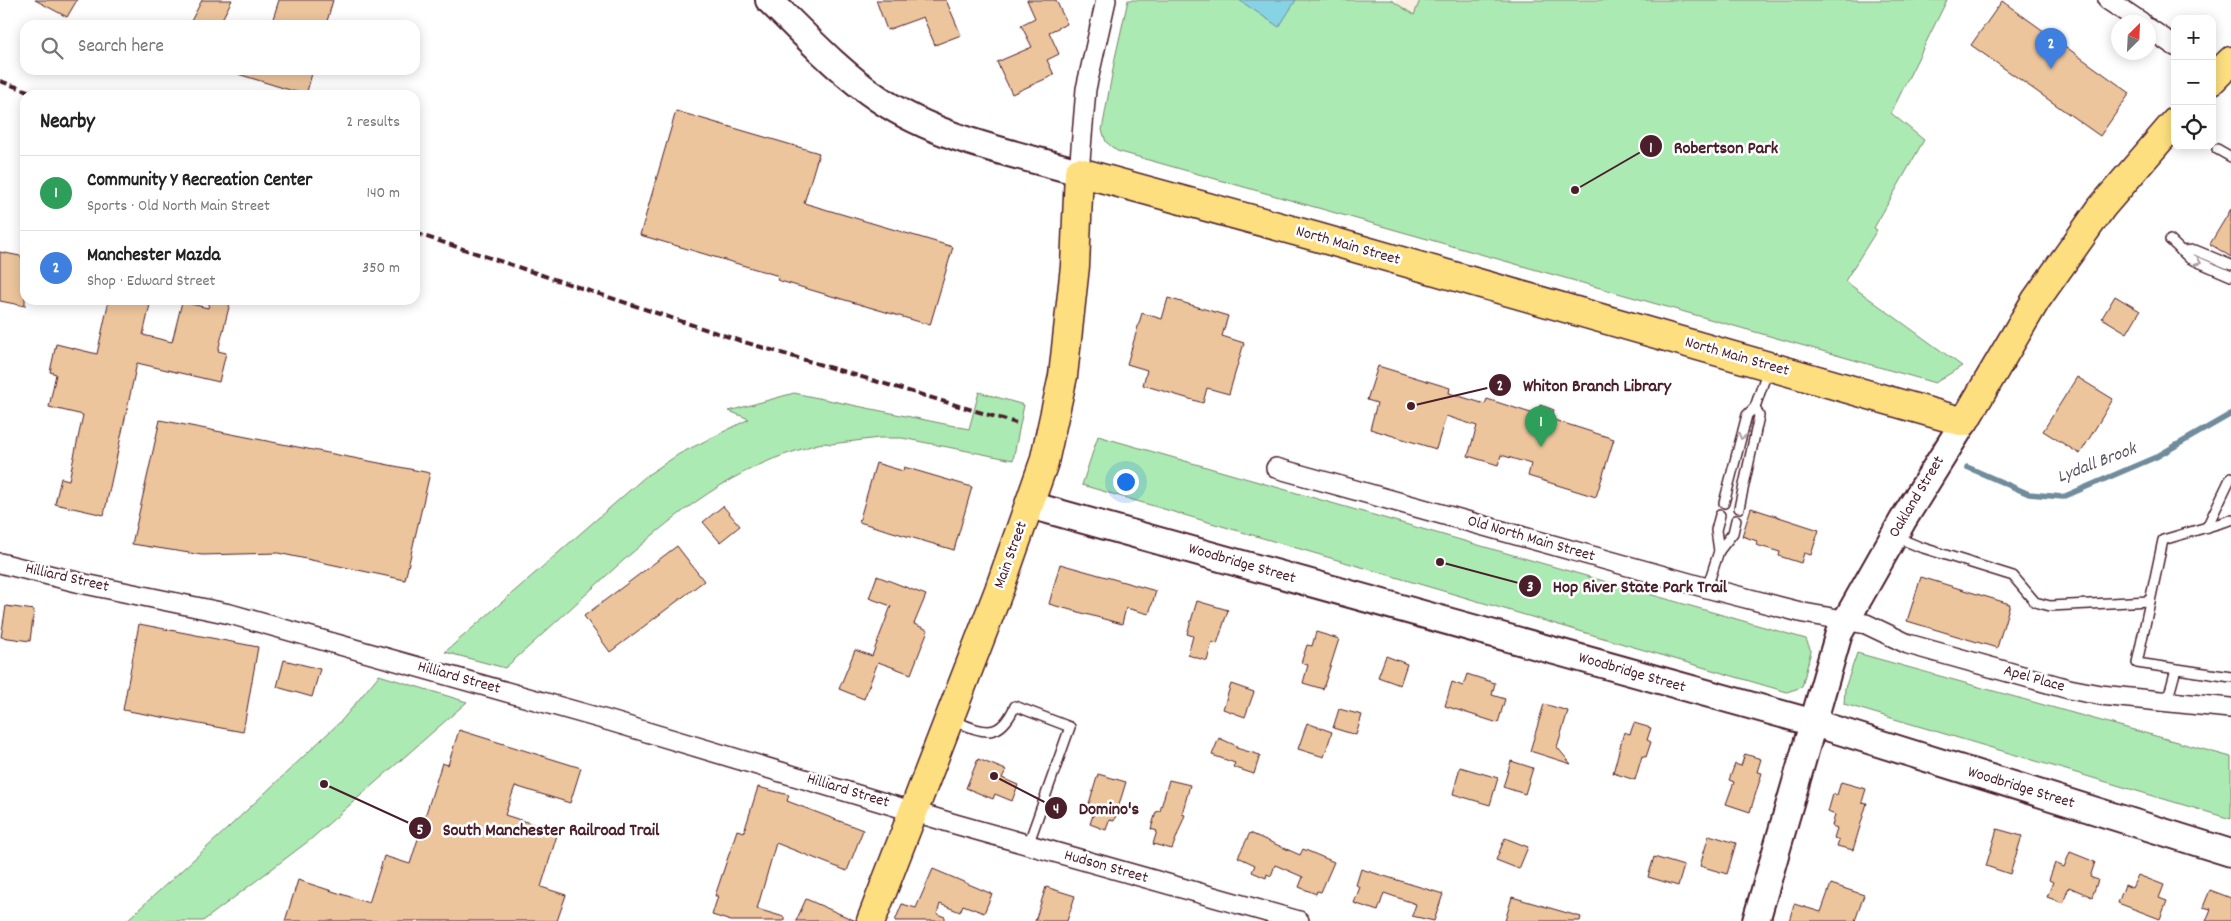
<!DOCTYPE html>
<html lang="en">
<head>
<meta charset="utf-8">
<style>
  body { margin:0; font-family:Dekko,sans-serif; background:#f2f2f2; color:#222 }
  .controls { position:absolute; right:15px; top:15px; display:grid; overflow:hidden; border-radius:10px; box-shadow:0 2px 12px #0003 }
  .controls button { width:45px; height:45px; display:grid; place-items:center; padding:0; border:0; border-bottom:1px solid #e0e0e0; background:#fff; color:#222; font:25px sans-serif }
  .compass { position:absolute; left:2111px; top:15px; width:45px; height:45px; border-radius:50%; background:#fff; box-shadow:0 2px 12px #0003; rotate:24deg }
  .you { position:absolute; left:1125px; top:481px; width:18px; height:18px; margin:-12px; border:4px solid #fff; border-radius:50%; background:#1a73e8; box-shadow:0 0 0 8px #1a73e833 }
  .badge { display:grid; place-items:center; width:32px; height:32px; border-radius:50%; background:#db2777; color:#fff; font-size:16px; font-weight:700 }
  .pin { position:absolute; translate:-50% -41px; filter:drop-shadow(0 1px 2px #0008) }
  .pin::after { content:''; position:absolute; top:26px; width:18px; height:15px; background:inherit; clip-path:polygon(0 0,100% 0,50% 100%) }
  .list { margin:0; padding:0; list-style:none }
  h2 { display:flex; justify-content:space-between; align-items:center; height:65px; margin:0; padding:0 20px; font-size:21px }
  h2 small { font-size:16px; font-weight:400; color:#767676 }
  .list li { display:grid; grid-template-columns:32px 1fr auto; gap:15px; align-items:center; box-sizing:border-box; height:75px; padding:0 20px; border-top:1px solid #e0e0e0 }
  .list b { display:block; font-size:19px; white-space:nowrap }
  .list p { margin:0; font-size:16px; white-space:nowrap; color:#767676 }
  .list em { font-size:16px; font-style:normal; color:#767676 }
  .icon { flex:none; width:28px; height:28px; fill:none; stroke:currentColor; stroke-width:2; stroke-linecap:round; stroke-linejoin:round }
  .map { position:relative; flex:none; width:2231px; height:921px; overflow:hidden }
  .search { position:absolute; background:#fff; box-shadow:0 2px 12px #0003; left:20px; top:20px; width:400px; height:55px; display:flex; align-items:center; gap:12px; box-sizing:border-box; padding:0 18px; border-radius:15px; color:#767676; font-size:19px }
  .panel { position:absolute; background:#fff; box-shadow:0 2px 12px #0003; left:20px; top:90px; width:400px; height:215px; border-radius:15px }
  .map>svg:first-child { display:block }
  .built { fill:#f9eee1 }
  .green { fill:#abeab2; stroke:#7a846e }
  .water { fill:#87d3e6; stroke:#6f8b9b }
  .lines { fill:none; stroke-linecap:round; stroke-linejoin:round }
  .stream { stroke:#6f8b9b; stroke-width:5.5 }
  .building { fill:#ecc59c; stroke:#4a1f2b }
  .lane-casing { stroke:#4a1f2b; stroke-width:12 }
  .street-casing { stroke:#4a1f2b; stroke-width:22 }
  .secondary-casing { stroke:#4a1f2b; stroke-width:30 }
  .primary-casing { stroke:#4a1f2b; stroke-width:31 }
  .lane { stroke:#fff; stroke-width:9 }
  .street { stroke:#fff; stroke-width:19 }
  .secondary { stroke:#fff; stroke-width:26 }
  .primary { stroke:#fddf80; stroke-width:28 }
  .rail { stroke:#4a1f2b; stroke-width:4; stroke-dasharray:8 4; stroke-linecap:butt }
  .oneway { stroke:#ae9aa0 }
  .labels { text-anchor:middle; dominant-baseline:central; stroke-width:5; stroke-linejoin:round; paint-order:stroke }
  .street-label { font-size:16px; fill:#4a1f2b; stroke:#fff }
  .water-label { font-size:18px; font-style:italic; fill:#5c5563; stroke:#fff }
  .leader { fill:none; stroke:#4a1f2b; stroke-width:2 }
  .callout-dot { fill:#4a1f2b; stroke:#fff; stroke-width:2 }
  .mark-label { font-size:15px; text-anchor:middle; font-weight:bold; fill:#fff }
  .callout-label { font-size:18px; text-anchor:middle; font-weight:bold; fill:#4a1f2b; stroke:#fff; stroke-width:5; stroke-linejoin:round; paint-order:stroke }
</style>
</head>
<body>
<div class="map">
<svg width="2231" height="921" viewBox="0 0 2231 921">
  <rect width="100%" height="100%" fill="#fff"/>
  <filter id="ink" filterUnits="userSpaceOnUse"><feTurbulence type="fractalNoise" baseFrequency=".02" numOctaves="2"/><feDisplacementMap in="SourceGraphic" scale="10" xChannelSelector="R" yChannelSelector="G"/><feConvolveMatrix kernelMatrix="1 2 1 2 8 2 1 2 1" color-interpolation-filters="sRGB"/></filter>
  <g filter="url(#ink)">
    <polygon class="built" points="1391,0 1419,0 1414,16"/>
    <g class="green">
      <polygon points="1128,0 1391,0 1414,15 1420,0 1947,0 1891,113 1924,140 1874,228 1877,230 1845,281 1962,366 1935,383 1117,151 1106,142 1102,130 1115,58"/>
      <path d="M979,392l45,13 -11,55 -111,-22h-23l-48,6c-10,-3 -22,3 -32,6 -77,23 -135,74 -193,126 -34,31 -67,62 -101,92l-60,-16 201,-176 33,-22 70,-35 -20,-8 65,-18 175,36z"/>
      <polygon points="1098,436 1806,639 1811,651 1802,687 1787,692 1082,485"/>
      <polygon points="1857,653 2231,757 2231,819 1844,704 1845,688"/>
      <polygon points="379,675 467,702 310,840 203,921 126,921 228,828 342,720"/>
    </g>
    <polygon class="water" points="1239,0 1296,0 1279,27"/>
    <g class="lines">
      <polyline class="stream" points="1967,467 2029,494 2063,497 2156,457 2231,414"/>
    </g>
    <g class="building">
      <polygon points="35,0 77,0 67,17"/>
      <polygon points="202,0 232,0 219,25 189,25"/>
      <polygon points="279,0 333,0 326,25 271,25"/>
      <polygon points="876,0 946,0 961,35 935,45 923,17 887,30"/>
      <polygon points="1027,0 1056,0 1067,24 1049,32 1059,54 1047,60 1054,75 1012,94 997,62 1032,47 1021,25 1035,18"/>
      <polygon points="2002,1 2130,93 2100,136 1971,45"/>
      <polygon points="239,70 313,70 306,95 238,74"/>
      <polygon points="676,111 819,153 804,203 953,247 930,325 777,280 779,276 640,235"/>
      <polygon points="2231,209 2231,257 2210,244"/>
      <polygon points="0,252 25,257 25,306 0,301"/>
      <polygon points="2115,296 2140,311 2127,333 2102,318"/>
      <polygon points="1168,298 1228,316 1222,336 1244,343 1229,394 1207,388 1203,403 1143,385 1147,370 1127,364 1142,313 1162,319"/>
      <polygon points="109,300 151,300 143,335 172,342 182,302 208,308 210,300 230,303 218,351 226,353 219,382 137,363 104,515 55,504 61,478 69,480 83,415 49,407 56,374 50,372 56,344 97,354"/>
      <polygon points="1378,366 1450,388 1449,393 1485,404 1487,399 1537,415 1540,405 1554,410 1551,419 1614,439 1596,497 1528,476 1531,464 1501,455 1498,465 1468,456 1477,426 1446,416 1436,449 1370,429 1377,403 1367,400"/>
      <polygon points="2077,377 2113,399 2080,454 2043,431"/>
      <polygon points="160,420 430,473 405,580 278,553 202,555 132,544"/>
      <polygon points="876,463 903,471 904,467 972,487 954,550 859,522"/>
      <polygon points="723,506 740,526 720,542 703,522"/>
      <polygon points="1751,508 1819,530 1811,555 1804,553 1801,563 1779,556 1780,552 1756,545 1757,541 1742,536"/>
      <polygon points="677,546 704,581 610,652 584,616"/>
      <polygon points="1060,564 1156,591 1149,614 1126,608 1122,624 1049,604"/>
      <polygon points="877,576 926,595 914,624 928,630 911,674 878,662 864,699 839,689 855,650 872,656 891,606 869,598"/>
      <polygon points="1921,577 2010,604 1997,648 1907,621"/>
      <polygon points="1197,601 1228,610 1217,644 1212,642 1207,661 1188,655 1193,636 1187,634"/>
      <polygon points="6,606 34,610 30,641 1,637"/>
      <polygon points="139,624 258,647 243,732 123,710"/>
      <polygon points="1316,632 1339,639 1323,689 1303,683 1308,665 1301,663 1307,645 1312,646"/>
      <polygon points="1386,656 1407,664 1400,685 1378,677"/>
      <polygon points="284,660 320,669 312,697 277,687"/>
      <polygon points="1467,674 1495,683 1492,695 1505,699 1498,723 1445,706 1452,682 1463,686"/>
      <polygon points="1231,684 1254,692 1245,717 1223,709"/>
      <polygon points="1544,704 1568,711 1557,747 1571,764 1530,751"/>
      <polygon points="1339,709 1362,715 1356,735 1333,728"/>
      <polygon points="1307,723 1332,732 1324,757 1298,749"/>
      <polygon points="1634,723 1651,728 1647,740 1651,742 1646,757 1642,756 1635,780 1613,773 1624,732 1630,734"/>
      <polygon points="459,730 581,768 570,803 515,786 505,815 558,832 541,887 566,895 557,921 285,921 298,880 369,903 384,856 410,864 442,763 448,765"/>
      <polygon points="1219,738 1237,746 1236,748 1260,755 1254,774 1233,767 1235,763 1212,755"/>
      <polygon points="1745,754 1761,759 1757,772 1762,773 1750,812 1726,804 1734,782 1729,780 1735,764 1741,766"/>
      <polygon points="978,759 1006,770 1002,778 1018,785 1012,801 995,794 993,799 966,788"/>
      <polygon points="1511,761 1533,768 1525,794 1503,787"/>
      <polygon points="1460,767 1498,778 1490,805 1453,794"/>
      <polygon points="1098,774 1126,782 1114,821 1109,820 1106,830 1090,824 1094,812 1087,810"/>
      <polygon points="1169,780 1190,785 1182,814 1185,815 1172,849 1153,844 1157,831 1151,829 1156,812 1160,811"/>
      <polygon points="1841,782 1866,789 1862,802 1867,803 1853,850 1837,846 1839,840 1834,838 1837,828 1832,826 1835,815 1828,812 1833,794 1837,795"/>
      <polygon points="758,787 789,795 787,801 863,830 847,871 776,843 757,909 784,917 784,921 731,921 712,915 718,896 715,896 737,830 744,832"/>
      <polygon points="1997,829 2022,836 2010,874 1986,866"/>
      <polygon points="1250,833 1300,855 1303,849 1334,862 1321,892 1317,891 1316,894 1299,887 1303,877 1275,865 1271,876 1267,874 1266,878 1252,872 1255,865 1238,857"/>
      <polygon points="1709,835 1736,843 1727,874 1700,866"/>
      <polygon points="1505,838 1528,847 1519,869 1496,860"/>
      <polygon points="2070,852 2095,862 2090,877 2098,880 2092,897 2069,887 2063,903 2047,897 2053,882 2049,880 2055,863 2064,867"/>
      <polygon points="1654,857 1684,866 1678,886 1648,877"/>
      <polygon points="933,869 992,894 984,913 963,905 960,912 940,904 937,914 945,917 945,921 895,921 902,904 916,908"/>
      <polygon points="1361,869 1443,894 1434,921 1412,916 1416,904 1384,893 1378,911 1354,903 1360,887 1356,885"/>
      <polygon points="2138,875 2164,885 2159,898 2167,901 2160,919 2118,903 2125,885 2132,888"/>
      <polygon points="1831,884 1864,895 1855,921 1789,921 1794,904 1821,912"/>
      <polygon points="1046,887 1075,896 1067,921 1035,921"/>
      <polygon points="2210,890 2231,898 2231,921 2206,921 2211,909 2203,907"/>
      <polygon points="1512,897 1581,917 1580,921 1505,921"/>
      <polygon points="806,899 856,921 796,921"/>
    </g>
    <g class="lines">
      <g class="lane-casing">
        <g id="lane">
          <polyline points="2217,149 2231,157"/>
          <polyline points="2170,240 2189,258 2231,276"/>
          <polyline points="2181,251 2195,250 2231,265"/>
          <polyline points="1724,503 1747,415 1755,407 1768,369"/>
          <polyline points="1739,508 1759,416 1755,407"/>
          <polyline points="2231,520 2163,540 2137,663 2231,677"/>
          <polyline points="2207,527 2231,477"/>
          <polyline points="1896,537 1920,547 2013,576 2035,602 2050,606 2150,601"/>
          <polyline points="1719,551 1716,530 1720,515"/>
          <polyline points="1707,588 1719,551 1733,533 1736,520"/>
          <polyline points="2167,702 2176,669"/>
          <path d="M952,720c30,12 47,22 63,-14l55,21 -42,118"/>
        </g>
      </g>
      <g class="street-casing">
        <g id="street">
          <polyline points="2108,0 2141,22"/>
          <polyline points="2148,28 2175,46"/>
          <polyline points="1079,172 1086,89 1106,0"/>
          <polyline points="1276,468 1707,588 1804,613 1866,624 1908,644 2069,689 2100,695 2230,708"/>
          <polyline points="0,563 85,584 230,614 610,721 955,824 1299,921"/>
        </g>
      </g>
      <g class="secondary-casing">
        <g id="secondary">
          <path d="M769,0c35,34 70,72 110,99 59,40 133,54 200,73"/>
          <polyline points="1030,505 1814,723 2231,853"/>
          <polyline points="1756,921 1839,633 1903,520 1964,422"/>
        </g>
      </g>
      <g class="primary-casing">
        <g id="primary">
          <polyline points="2212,80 2231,61"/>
          <polyline points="871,921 999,590 1044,462 1063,376 1075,266 1079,172 1317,237 1964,422 2036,300 2102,207 2175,122"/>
        </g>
      </g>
      <use href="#lane" class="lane"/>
      <use href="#street" class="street"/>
      <use href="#secondary" class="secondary"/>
      <use href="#primary" class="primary"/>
      <g class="rail">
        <polyline points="0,81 39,95"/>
        <polyline points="415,233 741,341 1016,423"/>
      </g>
    </g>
    <defs><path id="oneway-chevron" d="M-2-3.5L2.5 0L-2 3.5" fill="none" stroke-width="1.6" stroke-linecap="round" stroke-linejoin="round" transform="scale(1.25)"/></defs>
    <g class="oneway">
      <use href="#oneway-chevron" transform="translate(2198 262) rotate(23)"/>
      <use href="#oneway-chevron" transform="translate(1742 436) rotate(105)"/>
    </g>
  </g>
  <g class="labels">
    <g class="street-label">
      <text transform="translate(1348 246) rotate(16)">North Main Street</text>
      <text transform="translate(1737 357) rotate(16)">North Main Street</text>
      <text transform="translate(1917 497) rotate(-59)">Oakland Street</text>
      <text transform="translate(1531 539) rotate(16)">Old North Main Street</text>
      <text transform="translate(1011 555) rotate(-70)">Main Street</text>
      <text transform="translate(1242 564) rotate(16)">Woodbridge Street</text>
      <text transform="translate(67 578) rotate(13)">Hilliard Street</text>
      <text transform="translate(1632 673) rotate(16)">Woodbridge Street</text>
      <text transform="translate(459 678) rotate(16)">Hilliard Street</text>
      <text transform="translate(2034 679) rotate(16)">Apel Place</text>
      <text transform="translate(2021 788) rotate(17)">Woodbridge Street</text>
      <text transform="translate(848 791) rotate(17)">Hilliard Street</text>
      <text transform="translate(1106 867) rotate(16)">Hudson Street</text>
    </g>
    <g class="water-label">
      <text transform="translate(2097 464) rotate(-21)">Lydall Brook</text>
    </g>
  </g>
  <path class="leader" d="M1575 190L1651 146M1411 406L1500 385M1440 562L1530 586M994 776L1056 808M324 784L420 828"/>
  <g class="callout-dot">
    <circle cx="1575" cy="190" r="5"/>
    <circle cx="1411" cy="406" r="5"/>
    <circle cx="1440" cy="562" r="5"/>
    <circle cx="994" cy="776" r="5"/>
    <circle cx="324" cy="784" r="5"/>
    <circle cx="1651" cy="146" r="12"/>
    <circle cx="1500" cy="385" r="12"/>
    <circle cx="1530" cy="586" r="12"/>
    <circle cx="1056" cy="808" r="12"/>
    <circle cx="420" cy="828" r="12"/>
  </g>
  <g class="mark-label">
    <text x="1651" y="152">1</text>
    <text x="1500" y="390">2</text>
    <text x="1530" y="591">3</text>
    <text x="1056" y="813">4</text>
    <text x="420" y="834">5</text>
  </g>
  <g class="callout-label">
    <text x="1726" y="153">Robertson Park</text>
    <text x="1597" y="391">Whiton Branch Library</text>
    <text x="1640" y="592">Hop River State Park Trail</text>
    <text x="1109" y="814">Domino's</text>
    <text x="551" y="835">South Manchester Railroad Trail</text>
  </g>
</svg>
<div class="controls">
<button>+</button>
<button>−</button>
<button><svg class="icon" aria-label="locate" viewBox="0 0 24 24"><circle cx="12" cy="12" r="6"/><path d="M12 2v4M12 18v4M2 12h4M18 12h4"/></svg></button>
</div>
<svg class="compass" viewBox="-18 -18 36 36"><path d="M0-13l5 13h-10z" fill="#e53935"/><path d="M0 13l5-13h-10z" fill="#767676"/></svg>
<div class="you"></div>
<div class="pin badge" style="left:1541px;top:447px;background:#2e9e5b">1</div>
<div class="pin badge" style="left:2051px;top:69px;background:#3f7fe0">2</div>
<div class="search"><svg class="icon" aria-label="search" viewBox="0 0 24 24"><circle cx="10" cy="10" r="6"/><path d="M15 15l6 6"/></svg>Search here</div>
<section class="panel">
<h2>Nearby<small>2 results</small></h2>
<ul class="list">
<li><span class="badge" style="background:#2e9e5b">1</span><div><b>Community Y Recreation Center</b><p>Sports · Old North Main Street</p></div><em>140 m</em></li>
<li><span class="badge" style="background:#3f7fe0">2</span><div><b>Manchester Mazda</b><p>Shop · Edward Street</p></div><em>350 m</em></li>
</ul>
</section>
</div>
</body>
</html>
